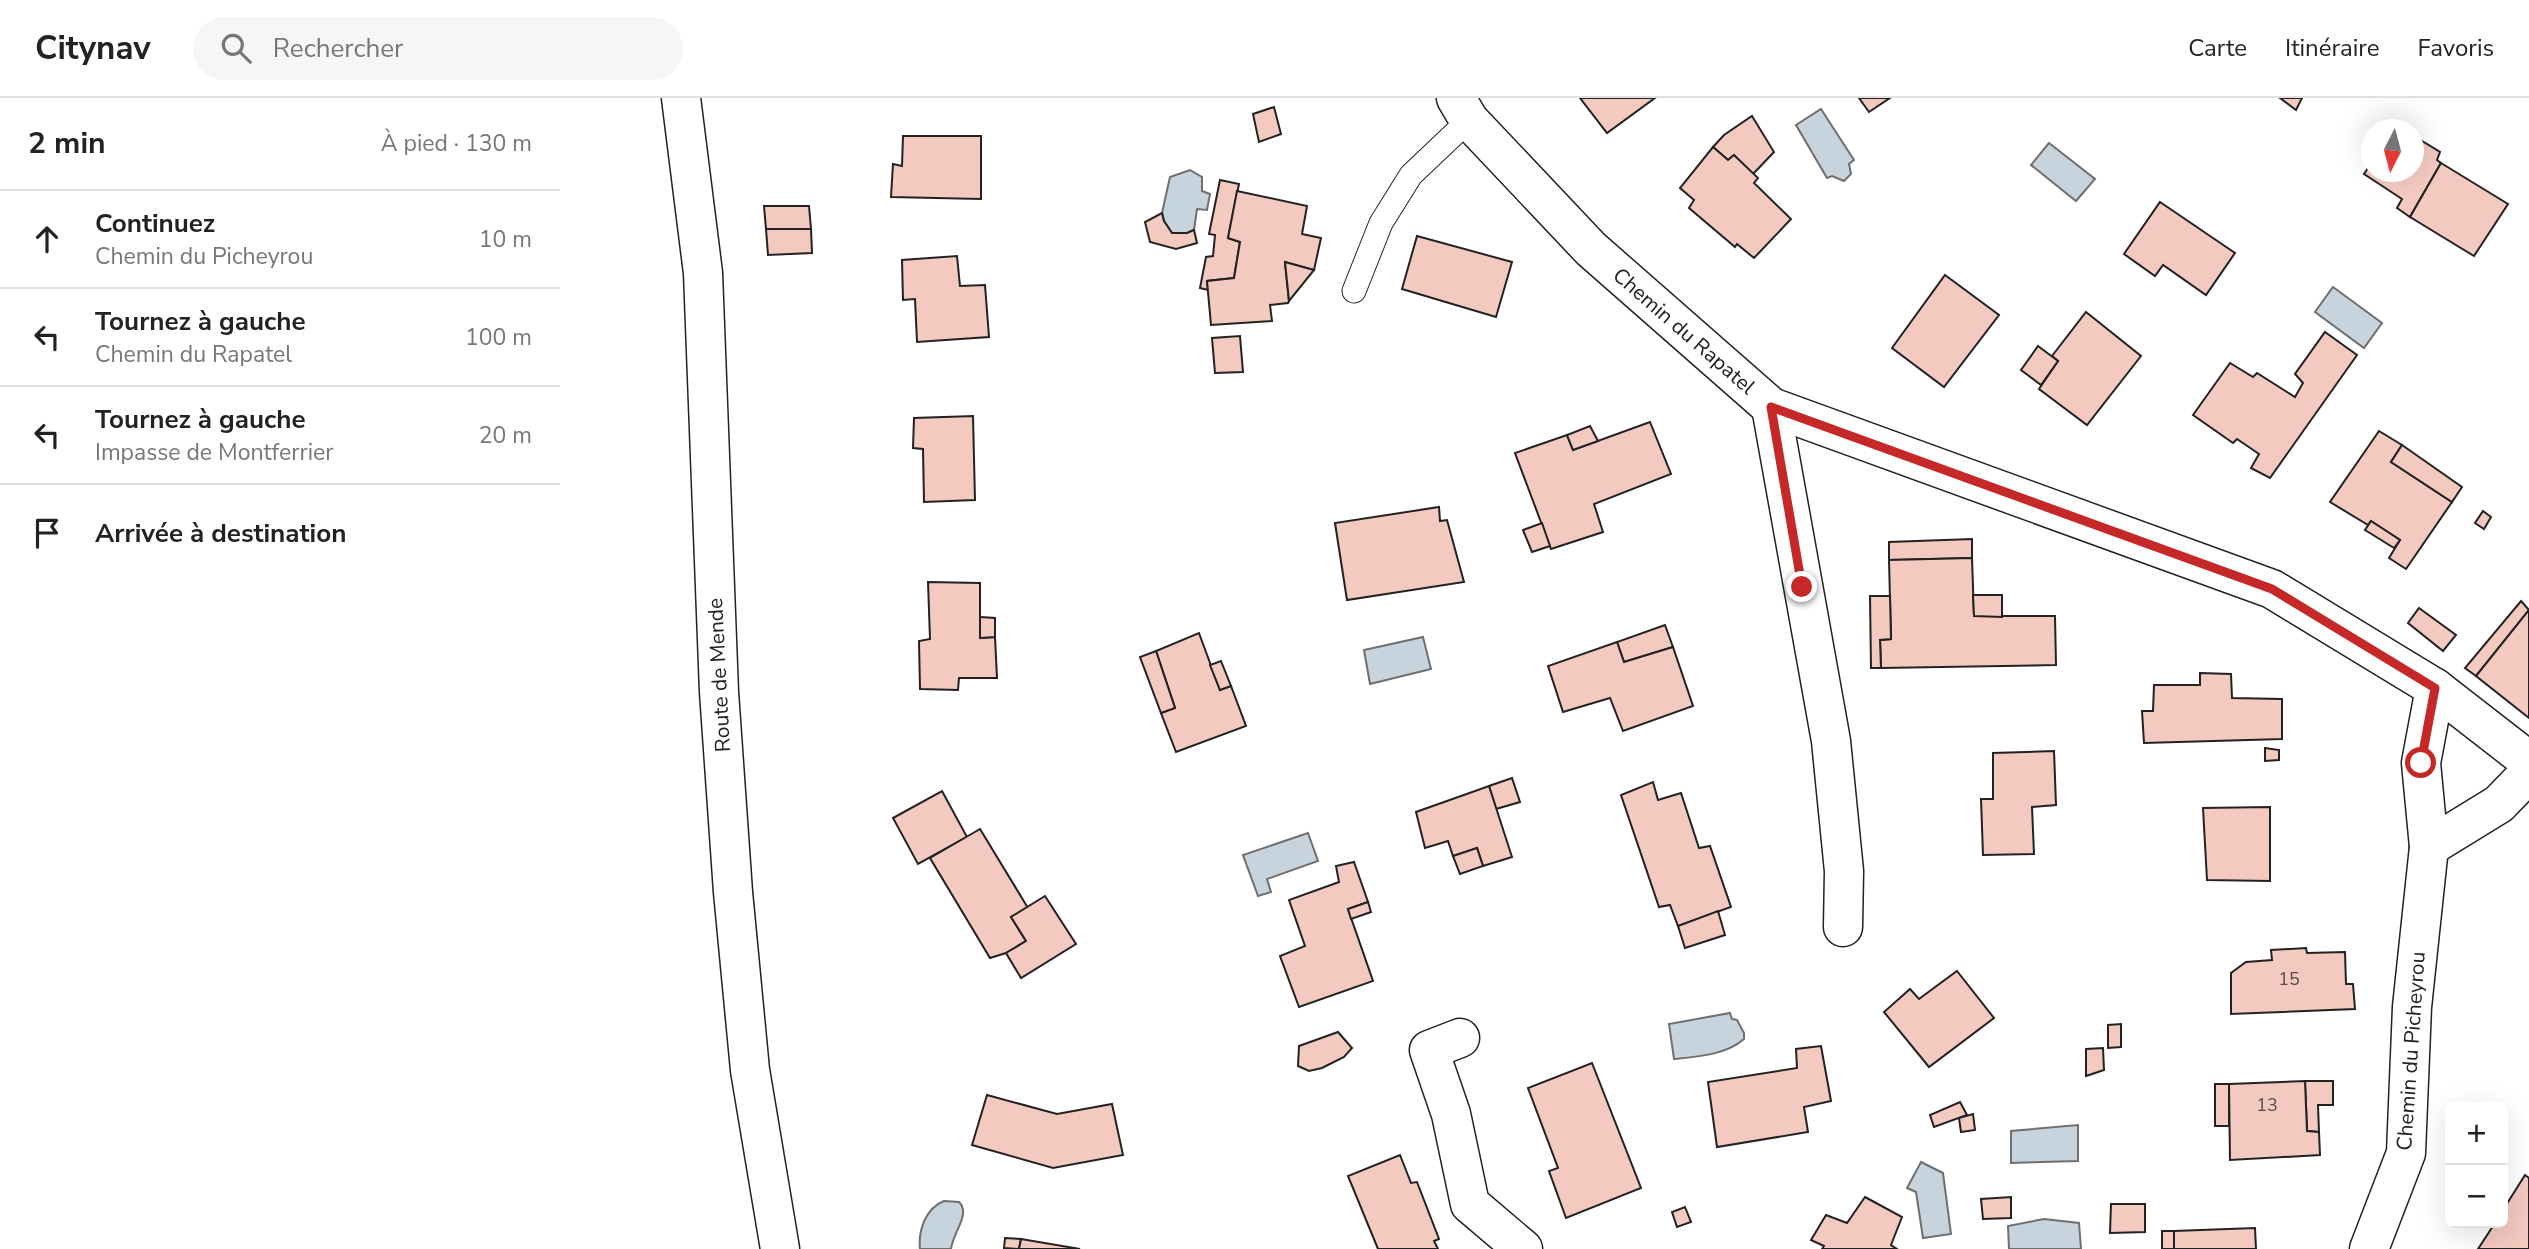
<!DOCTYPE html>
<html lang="fr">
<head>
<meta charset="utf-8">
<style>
  body { margin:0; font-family:"Nunito Sans",sans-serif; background:#f6f6f6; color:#222 }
  .controls { position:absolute; right:21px; bottom:21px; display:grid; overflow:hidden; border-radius:10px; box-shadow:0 7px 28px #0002 }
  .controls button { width:63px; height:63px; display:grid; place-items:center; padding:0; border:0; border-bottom:2px solid #e0e0e0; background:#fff; color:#222; font:35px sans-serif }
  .compass { position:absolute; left:1801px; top:21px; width:63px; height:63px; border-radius:50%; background:#fff; box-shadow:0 7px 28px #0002; rotate:186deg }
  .stop { position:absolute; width:21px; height:21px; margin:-16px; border:5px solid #c62828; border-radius:50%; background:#fff }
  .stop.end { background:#c62828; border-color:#fff; box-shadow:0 2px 7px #0008 }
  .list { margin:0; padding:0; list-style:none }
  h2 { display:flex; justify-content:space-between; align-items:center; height:91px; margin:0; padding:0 28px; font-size:30px }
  h2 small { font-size:23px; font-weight:400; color:#767676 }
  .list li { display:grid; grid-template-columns:46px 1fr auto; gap:21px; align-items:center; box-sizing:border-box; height:98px; padding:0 28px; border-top:2px solid #e0e0e0 }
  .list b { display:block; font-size:26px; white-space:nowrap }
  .list p { margin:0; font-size:23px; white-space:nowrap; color:#767676 }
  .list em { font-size:23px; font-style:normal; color:#767676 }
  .icon { flex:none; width:38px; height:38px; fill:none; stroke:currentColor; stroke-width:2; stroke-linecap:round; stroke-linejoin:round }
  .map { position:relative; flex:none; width:1969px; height:1151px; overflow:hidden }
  header { display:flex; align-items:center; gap:42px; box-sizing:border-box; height:98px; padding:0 35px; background:#fff; border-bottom:2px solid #e0e0e0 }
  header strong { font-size:33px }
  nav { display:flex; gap:38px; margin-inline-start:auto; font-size:24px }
  .search { width:490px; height:63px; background:#f6f6f6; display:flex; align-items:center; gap:18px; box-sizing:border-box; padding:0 24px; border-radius:38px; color:#767676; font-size:26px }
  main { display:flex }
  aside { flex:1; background:#fff }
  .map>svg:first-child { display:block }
  .water { fill:#c7d3dd; stroke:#6f6f6f; stroke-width:2 }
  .building { fill:#f3c9c0; stroke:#222; stroke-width:2 }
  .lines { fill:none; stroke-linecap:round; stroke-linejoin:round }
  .service-casing { stroke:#222; stroke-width:25 }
  .minor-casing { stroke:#222; stroke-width:41 }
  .tertiary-casing { stroke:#222; stroke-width:41 }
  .service { stroke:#fff; stroke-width:23 }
  .minor { stroke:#fff; stroke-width:38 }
  .tertiary { stroke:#fff; stroke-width:38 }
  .route { stroke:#c62828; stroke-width:9 }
  .labels { text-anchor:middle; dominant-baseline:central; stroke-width:5; stroke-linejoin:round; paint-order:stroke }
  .number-label { font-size:18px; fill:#564c4a }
  .street-label { font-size:21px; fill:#222; stroke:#fff }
</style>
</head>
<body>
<header>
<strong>Citynav</strong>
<div class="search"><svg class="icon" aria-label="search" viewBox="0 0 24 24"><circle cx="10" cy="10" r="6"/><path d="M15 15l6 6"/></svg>Rechercher</div>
<nav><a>Carte</a><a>Itinéraire</a><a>Favoris</a></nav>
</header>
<main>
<aside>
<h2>2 min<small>À pied · 130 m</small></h2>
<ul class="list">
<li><svg class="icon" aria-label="ahead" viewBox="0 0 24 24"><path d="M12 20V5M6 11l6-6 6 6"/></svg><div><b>Continuez</b><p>Chemin du Picheyrou</p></div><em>10 m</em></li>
<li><svg class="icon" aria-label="left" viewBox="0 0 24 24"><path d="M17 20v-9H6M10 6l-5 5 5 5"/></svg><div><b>Tournez à gauche</b><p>Chemin du Rapatel</p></div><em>100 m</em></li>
<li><svg class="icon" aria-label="left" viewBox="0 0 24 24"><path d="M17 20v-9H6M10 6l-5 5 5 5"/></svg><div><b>Tournez à gauche</b><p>Impasse de Montferrier</p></div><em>20 m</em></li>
<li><svg class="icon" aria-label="arrive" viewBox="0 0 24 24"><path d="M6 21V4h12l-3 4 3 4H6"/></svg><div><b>Arrivée à destination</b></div></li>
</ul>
</aside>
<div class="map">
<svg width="1969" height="1151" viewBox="0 0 1969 1151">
  <rect width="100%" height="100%" fill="#fff"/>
  <g class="water">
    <polygon points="1261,11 1294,62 1289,66 1291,76 1284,83 1272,78 1267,80 1236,27"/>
    <polygon points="1489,45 1535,81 1516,103 1471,67"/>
    <polygon points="630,72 642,79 642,93 650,96 647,112 637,111 634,132 627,135 612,135 604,123 602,115 610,79"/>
    <polygon points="1773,189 1822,225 1804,250 1755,214"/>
    <polygon points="863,539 871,571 810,586 804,552"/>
    <polygon points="748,735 758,763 707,781 711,794 698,798 683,757"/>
    <path d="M1170,915l2,6 5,1 7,13v6c-18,16 -48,18 -70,20l-5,-35z"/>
    <polygon points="1518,1027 1518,1063 1451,1065 1451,1033"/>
    <polygon points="1361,1064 1383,1075 1391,1136 1363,1140 1356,1094 1347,1090"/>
    <path d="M384,1103l15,1c12,12 -6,30 -8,47h-31c-2,-19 6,-41 24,-48z"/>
    <polygon points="1484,1121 1519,1125 1521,1151 1449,1151 1448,1128"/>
  </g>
  <g class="building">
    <polygon points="1020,0 1095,0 1047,35"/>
    <polygon points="1299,0 1330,0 1309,14"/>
    <polygon points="1720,0 1742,0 1736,12"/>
    <polygon points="714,9 721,36 699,44 693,16"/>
    <polygon points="1192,18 1214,54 1193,76 1174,57 1168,62 1153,49 1164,37"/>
    <polygon points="343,38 421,38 421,101 331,99 333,66 342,68"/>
    <polygon points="1854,38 1880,54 1877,62 1881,65 1850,119 1837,110 1842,101 1804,76 1812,64 1812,74 1854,74"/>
    <polygon points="1153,49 1168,62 1174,57 1198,80 1194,85 1231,121 1194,160 1177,146 1175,149 1129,110 1134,102 1120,90"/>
    <polygon points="1881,65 1948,106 1914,158 1850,119"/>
    <polygon points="660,82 679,86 668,140 680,144 674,180 647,183 648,192 640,190 646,159 653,158 655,137 649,136"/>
    <polygon points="677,93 747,108 742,136 761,140 754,172 725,164 729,203 728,205 710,207 712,223 651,227 647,183 674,180 680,144 668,140"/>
    <polygon points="1600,104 1675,155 1646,197 1603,167 1595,178 1564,156"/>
    <polygon points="204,108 249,108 251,131 206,131"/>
    <polygon points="602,115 604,123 612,135 627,135 634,132 637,145 616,151 590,144 585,124"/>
    <polygon points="206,131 251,131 252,155 208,157"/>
    <polygon points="857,138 952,164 936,219 842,191"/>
    <polygon points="397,158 400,188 425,187 429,239 357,244 355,201 343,202 342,162"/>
    <polygon points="725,164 754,172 729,203"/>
    <polygon points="1385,177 1439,217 1384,289 1332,250"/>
    <polygon points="1526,214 1581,258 1527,327 1479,291 1498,263 1492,258"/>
    <polygon points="1765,234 1797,257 1710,380 1691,370 1699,356 1677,341 1673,345 1633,317 1670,265 1693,279 1697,275 1735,299 1743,285 1735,276"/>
    <polygon points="680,238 683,274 655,275 652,240"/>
    <polygon points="1478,248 1498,263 1481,287 1461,272"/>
    <polygon points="413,318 415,402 364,404 363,351 353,350 354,320"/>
    <polygon points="1090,324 1111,376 1034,406 1043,434 991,451 955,355 1007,337 1013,352"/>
    <polygon points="1030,328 1038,343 1013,352 1007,337"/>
    <polygon points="1819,333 1842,347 1831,364 1892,404 1846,471 1829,460 1840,442 1811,423 1808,427 1770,404"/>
    <polygon points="1842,347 1902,389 1892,404 1831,364"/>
    <polygon points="879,409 880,423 887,422 904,484 787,502 775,425"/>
    <polygon points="1923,413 1931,419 1924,431 1915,425"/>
    <polygon points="1811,423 1840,442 1834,450 1805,432"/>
    <polygon points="982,425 990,448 972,454 963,432"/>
    <polygon points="1412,441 1412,460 1329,462 1329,444"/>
    <polygon points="1412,460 1414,518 1495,518 1496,567 1321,570 1320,542 1331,541 1329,462"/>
    <polygon points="368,484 420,485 420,540 435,539 437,580 399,580 398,592 360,591 359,543 370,541"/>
    <polygon points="1413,497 1442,497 1442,519 1414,518"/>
    <polygon points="1310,498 1330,498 1331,541 1320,542 1321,570 1311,570"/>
    <polygon points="1961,503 1969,512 1916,578 1905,570"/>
    <polygon points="1859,510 1896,537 1883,553 1848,525"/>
    <polygon points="1969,512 1969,620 1916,578"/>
    <polygon points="420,519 435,520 435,539 420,540"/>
    <polygon points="1105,527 1113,549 1064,564 1057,544"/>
    <polygon points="639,535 660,592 671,588 686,628 616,654 601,615 615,610 596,553"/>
    <polygon points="1057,544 1064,564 1113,549 1133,608 1063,633 1050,600 1003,614 988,568"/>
    <polygon points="596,553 615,610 601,615 580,559"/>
    <polygon points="661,563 671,588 660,592 650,567"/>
    <polygon points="1640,575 1671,576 1672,600 1722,601 1722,641 1584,645 1582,613 1593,613 1594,587 1640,587"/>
    <polygon points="1705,650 1719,652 1719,662 1705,663"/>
    <polygon points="1494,653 1496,707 1472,709 1474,756 1423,757 1421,701 1433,701 1433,655"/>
    <polygon points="952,680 960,704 936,711 929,688"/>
    <polygon points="1093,684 1098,702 1121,695 1139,750 1150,748 1171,809 1118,828 1110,807 1099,809 1061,697"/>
    <polygon points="929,688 952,759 923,768 917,750 893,758 888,743 865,750 856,714"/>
    <polygon points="382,693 407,739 358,766 333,720"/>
    <polygon points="1710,709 1710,783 1647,782 1643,710"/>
    <polygon points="420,731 468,810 451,819 466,843 446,855 430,860 370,760"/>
    <polygon points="917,750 923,768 900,776 893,758"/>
    <polygon points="794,764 808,804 788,811 813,883 739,909 720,858 745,848 729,802 779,784 776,768"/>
    <polygon points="485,798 516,846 461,880 446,855 466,843 451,819"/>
    <polygon points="808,804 811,814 791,821 788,811"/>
    <polygon points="1158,813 1165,837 1125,850 1118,828"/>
    <polygon points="1746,850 1747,855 1785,854 1786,886 1793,886 1795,911 1671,916 1671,875 1686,864 1712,862 1711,852"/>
    <polygon points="1397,873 1434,920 1369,969 1324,914 1350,891 1359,901"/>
    <polygon points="1561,926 1561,949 1548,950 1548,927"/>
    <polygon points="778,934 792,950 784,959 762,970 749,973 738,968 739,948"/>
    <polygon points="1261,948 1271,1003 1244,1009 1248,1034 1157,1049 1148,984 1237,970 1236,951"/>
    <polygon points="1543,950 1544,972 1526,978 1526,951"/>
    <polygon points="1032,965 1081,1090 1006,1120 989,1073 998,1070 968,990"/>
    <polygon points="1745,983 1773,983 1773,1007 1758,1007 1759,1034 1747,1033"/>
    <polygon points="1745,983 1747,1033 1759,1034 1760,1057 1670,1062 1669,986"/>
    <rect x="1655" y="986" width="14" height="42"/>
    <polygon points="427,997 497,1016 552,1006 563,1057 493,1070 412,1047"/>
    <polygon points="1400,1004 1407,1017 1374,1029 1370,1017"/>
    <polygon points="1413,1016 1415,1032 1401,1034 1399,1020"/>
    <polygon points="840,1057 851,1085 857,1084 879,1141 874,1143 878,1151 818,1151 788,1078"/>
    <polygon points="1965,1077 1969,1080 1969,1151 1918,1151 1935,1125 1943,1125 1943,1112"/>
    <polygon points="1305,1099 1342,1119 1331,1147 1337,1151 1262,1151 1264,1148 1251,1142 1266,1117 1287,1125"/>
    <polygon points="1451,1099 1451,1120 1423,1121 1421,1101"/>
    <polygon points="1551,1106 1585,1106 1585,1134 1550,1135"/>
    <polygon points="1125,1109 1131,1124 1117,1129 1112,1114"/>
    <polygon points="1695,1130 1696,1151 1614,1151 1614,1133"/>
    <rect x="1602" y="1133" width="12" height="18"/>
    <polygon points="445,1140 461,1141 459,1151 444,1150"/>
    <polygon points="461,1141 520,1151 459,1151"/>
  </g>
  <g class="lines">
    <g class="service-casing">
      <polyline id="service" points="794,193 821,125 851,77 909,22"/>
    </g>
    <g class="minor-casing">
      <g id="minor">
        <polyline points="896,0 909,22 1031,151 1211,309 1712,491 1875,590 1969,663"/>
        <polyline points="1211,309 1271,643 1284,773 1283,829"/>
        <polyline points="1869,749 1939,706 1969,675"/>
        <polyline points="900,940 869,952 891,1016 910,1106 963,1151"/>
        <polyline points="1809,1151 1846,1055 1852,909 1869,749 1861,665 1875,590"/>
      </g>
    </g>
    <g class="tertiary-casing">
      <polyline id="tertiary" points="121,0 143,175 159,594 173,794 190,972 220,1151"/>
    </g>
    <use href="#service" class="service"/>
    <use href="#minor" class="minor"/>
    <use href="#tertiary" class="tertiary"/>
  </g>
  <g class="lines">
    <polyline class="route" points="1242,489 1211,309 1712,491 1875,590 1861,665"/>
  </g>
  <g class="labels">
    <g class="number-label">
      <text x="1729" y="881">15</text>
      <text x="1707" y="1007">13</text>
    </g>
    <g class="street-label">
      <text transform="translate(1124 233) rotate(41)">Chemin du Rapatel</text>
      <text transform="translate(159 577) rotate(-93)">Route de Mende</text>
      <text transform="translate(1851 953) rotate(-86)">Chemin du Picheyrou</text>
    </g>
  </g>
</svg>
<div class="controls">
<button>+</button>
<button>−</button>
</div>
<svg class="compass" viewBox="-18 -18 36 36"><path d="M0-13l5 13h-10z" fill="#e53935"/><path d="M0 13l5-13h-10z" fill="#767676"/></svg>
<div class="stop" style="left:1861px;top:665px"></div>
<div class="stop end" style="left:1242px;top:489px"></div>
</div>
</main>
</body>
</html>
